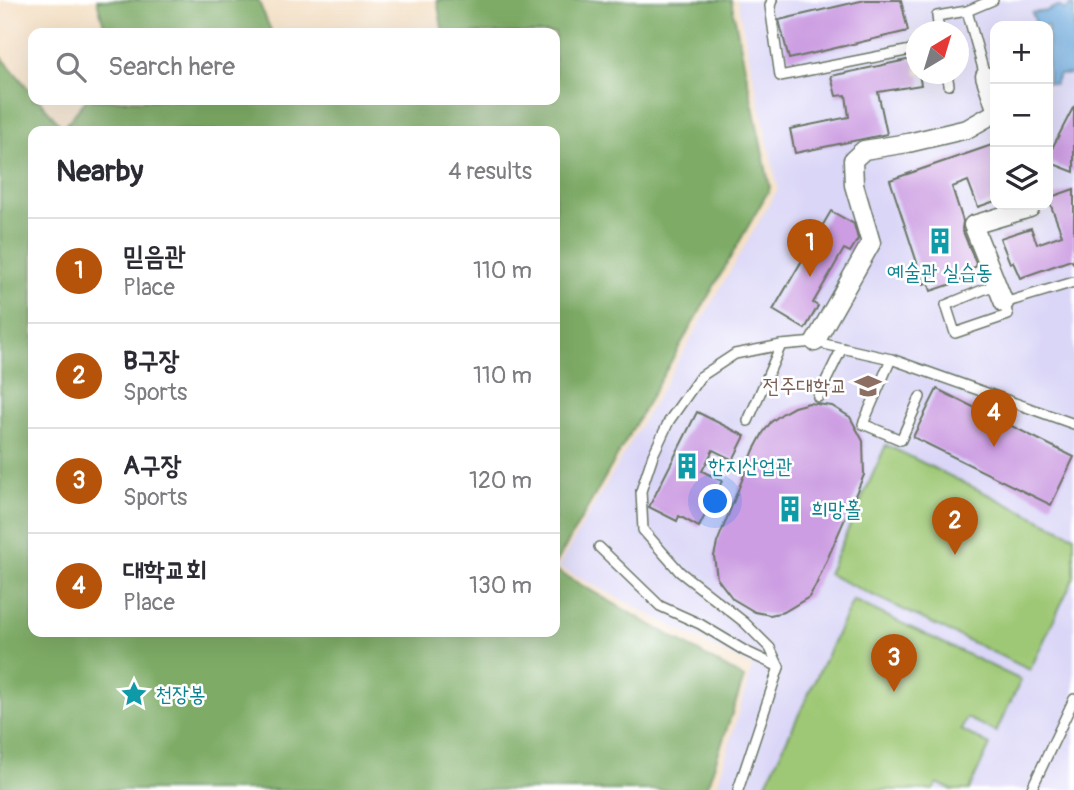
<!DOCTYPE html>
<html lang="en">
<head>
<meta charset="utf-8">
<style>
  body { margin:0; font-family:Pangolin,"Poor Story",sans-serif; background:#f2f2f3; color:#2b2b33 }
  .controls { position:absolute; right:21px; top:21px; display:grid; overflow:hidden; border-radius:14px; box-shadow:0 7px 28px #0002 }
  .controls button { width:63px; height:63px; display:grid; place-items:center; padding:0; border:0; border-bottom:2px solid #e1e1e2; background:#fff; color:#2b2b33; font:35px sans-serif }
  .compass { position:absolute; left:906px; top:21px; width:63px; height:63px; border-radius:50%; background:#fff; box-shadow:0 7px 28px #0002; rotate:38deg }
  .you { position:absolute; left:716px; top:502px; width:24px; height:24px; margin:-18px; border:5px solid #fff; border-radius:50%; background:#1a73e8; box-shadow:0 0 0 10px #1a73e833 }
  .badge { display:grid; place-items:center; width:46px; height:46px; border-radius:50%; background:#b45309; color:#fff; font-size:23px; font-weight:700 }
  .pin { position:absolute; translate:-50% -58px; filter:drop-shadow(0 2px 4px #0008) }
  .pin::after { content:''; position:absolute; top:37px; width:24px; height:21px; background:inherit; clip-path:polygon(0 0,100% 0,50% 100%) }
  .list { margin:0; padding:0; list-style:none }
  h2 { display:flex; justify-content:space-between; align-items:center; height:91px; margin:0; padding:0 28px; font-size:30px }
  h2 small { font-size:23px; font-weight:400; color:#7c7c81 }
  .list li { display:grid; grid-template-columns:46px 1fr auto; gap:21px; align-items:center; box-sizing:border-box; height:105px; padding:0 28px; border-top:2px solid #e1e1e2 }
  .list b { display:block; font-size:26px; white-space:nowrap }
  .list p { margin:0; font-size:23px; white-space:nowrap; color:#7c7c81 }
  .list em { font-size:23px; font-style:normal; color:#7c7c81 }
  .icon { flex:none; width:38px; height:38px; fill:none; stroke:currentColor; stroke-width:2; stroke-linecap:round; stroke-linejoin:round }
  .map { position:relative; flex:none; width:1074px; height:790px; overflow:hidden }
  .search { position:absolute; background:#fff; box-shadow:0 7px 28px #0002; left:28px; top:28px; width:532px; height:77px; display:flex; align-items:center; gap:18px; box-sizing:border-box; padding:0 24px; border-radius:14px; color:#7c7c81; font-size:26px }
  .panel { position:absolute; background:#fff; box-shadow:0 7px 28px #0002; left:28px; top:126px; width:532px; height:511px; border-radius:14px }
  .map>svg:first-child { display:block }
  .built { fill:#dad6f7; fill-rule:evenodd }
  .green { fill:#9ec875; stroke:#5e8254; stroke-width:2 }
  .forest { fill:#7eac66; stroke:#4e744d; stroke-width:2 }
  .water { fill:#6ba8dd; stroke:#457288; stroke-width:2 }
  .building { fill:#cc9de2 }
  .lines { fill:none; stroke-linecap:round; stroke-linejoin:round }
  .lane-casing { stroke:#6a7666; stroke-width:12 }
  .street-casing { stroke:#6a7666; stroke-width:21 }
  .lane { stroke:#fff; stroke-width:9 }
  .street { stroke:#fff; stroke-width:18 }
  .labels { text-anchor:middle; dominant-baseline:central; stroke-width:5; stroke-linejoin:round; paint-order:stroke }
  .culture-label { font-size:21px; fill:#0d838f; stroke:#fff; text-anchor:start }
  .education-label { font-size:21px; fill:#785e54; stroke:#fff; text-anchor:end }
</style>
</head>
<body>
<div class="map">
<svg width="1074" height="790" viewBox="0 0 1074 790">
  <rect width="100%" height="100%" fill="#fff"/>
  <filter id="ink" filterUnits="userSpaceOnUse"><feTurbulence type="fractalNoise" baseFrequency=".0143" numOctaves="2"/><feDisplacementMap in="SourceGraphic" scale="14" xChannelSelector="R" yChannelSelector="G"/><feConvolveMatrix kernelMatrix="1 2 1 2 8 2 1 2 1" color-interpolation-filters="sRGB"/></filter>
  <filter id="wash" filterUnits="userSpaceOnUse"><feTurbulence type="fractalNoise" baseFrequency=".00686" numOctaves="4" result="noise"/><feDisplacementMap in="SourceGraphic" scale="28" xChannelSelector="R" yChannelSelector="G"/><feGaussianBlur stdDeviation="1.57" result="paint"/><feColorMatrix in="noise" values="0 0 0 0 0 0 0 0 0 0 0 0 0 0 0 0 0 1.4 0 .05"/><feComposite in="paint" operator="in"/></filter>
  <g filter="url(#wash)">
    <rect width="100%" height="100%" fill="#f4dfc3"/>
    <path class="built" d="M737,0h337v790h-358l36,-123 -194,-100 220,-378zM995,26h53v179h-53zM916,32h42v42h-42z"/>
    <g class="green">
      <polygon points="886,445 1074,536 1074,577 1030,670 828,574"/>
      <polygon points="853,600 1021,680 996,732 967,718 961,730 990,745 969,790 952,790 937,783 933,790 763,790"/>
    </g>
    <g class="forest">
      <polygon points="97,0 258,0 272,33 106,33"/>
      <polygon points="437,0 731,0 770,188 555,565 555,131 33,131 33,632 555,632 555,570 744,678 706,790 0,790 0,55 33,94 33,100 39,100 63,128 86,100 555,100 555,33 443,33"/>
    </g>
    <path class="water" d="M1072,4l2,2v68l-15,1 -4,9 -7,-1v-57h-11l-5,-13c4,-1 12,-1 15,-2 9,-4 9,-7 18,-1z"/>
    <g id="blocks">
      <g class="building">
        <polygon points="865,0 901,0 908,31 789,59 779,20"/>
        <polygon points="916,58 916,74 919,74 921,85 878,92 887,134 795,153 790,129 849,117 846,95 836,96 831,76"/>
        <polygon points="1074,106 1074,172 1051,163 1048,156"/>
        <polygon points="995,144 995,201 978,207 968,181 952,187 963,221 962,229 977,266 970,269 973,277 931,291 928,282 924,284 890,180"/>
        <polygon points="1074,189 1074,264 1071,260 1020,278 1013,262 1010,263 1000,238 1031,228 1037,244 1062,235 1048,198"/>
        <polygon points="831,211 854,224 858,239 850,252 844,249 813,303 818,306 805,329 773,310"/>
        <polygon points="937,389 1074,457 1051,505 913,437"/>
        <polygon points="809,403 832,406 850,417 863,441 864,475 816,585 809,597 784,612 770,615 755,612 733,599 717,578 714,556 717,543 754,450 763,433 771,422 783,413 794,407"/>
        <polygon points="697,412 745,436 733,460 713,450 702,471 722,481 699,527 679,516 677,521 649,507"/>
      </g>
    </g>
  </g>
  <g filter="url(#ink)">
    <use href="#blocks" fill-opacity="0" stroke="#6a7666" stroke-width="2"/>
    <g class="lines">
      <g class="lane-casing">
        <g id="lane">
          <polyline points="772,0 770,6 780,76 916,49"/>
          <polyline points="967,11 985,76"/>
          <polyline points="939,32 937,16 967,11 993,0"/>
          <polyline points="947,74 949,85"/>
          <polyline points="997,284 946,305 955,333 1008,315 1004,303 1074,282"/>
          <polyline points="891,359 863,424 901,440 920,397"/>
          <polyline points="818,397 842,348"/>
          <polyline points="748,421 781,345"/>
          <polyline points="599,547 660,606 700,624 745,651 779,667"/>
          <polyline points="738,790 779,667 770,648 744,622 680,572 643,530 641,491 653,455 669,421 700,377 735,354 781,345 815,342 891,359 1074,424"/>
          <polyline points="1031,790 1074,699"/>
        </g>
      </g>
      <g class="street-casing">
        <g id="street">
          <polyline points="985,76 995,106"/>
          <polyline points="1004,303 973,225 1030,208 1029,205"/>
          <polyline points="815,342 871,243 854,185 853,160 864,150 908,143 967,129 995,113"/>
        </g>
      </g>
      <use href="#lane" class="lane"/>
      <use href="#street" class="street"/>
    </g>
  </g>
  <defs>
    <g id="building-bare" transform="scale(2.1)"><path d="M-4-6H4V6H1V3H-1V6H-4ZM-2.5-4.3h1.7v1.8h-1.7ZM.8-4.3h1.7v1.8H.8ZM-2.5-1h1.7V.8h-1.7ZM.8-1h1.7V.8H.8Z" fill="#0f9aa8" stroke="#fff" stroke-width="2.5" paint-order="stroke"/></g>
    <g id="university-bare" transform="scale(2.1)"><path d="M0-5L7-2L0 1L-7-2ZM-4 1L0 2.5L4 1V4Q0 6-4 4Z" fill="#8d6e63" stroke="#fff" stroke-width="2.5" paint-order="stroke"/></g>
    <g id="sight-bare" transform="scale(2.1)"><path d="M0-6L1.8-2.2L6-1.7L2.9 1.2L3.7 5.4L0 3.3L-3.7 5.4L-2.9 1.2L-6-1.7L-1.8-2.2Z" fill="#0f9aa8" stroke="#fff" stroke-width="2.5" paint-order="stroke"/></g>
  </defs>
  <g fill-rule="evenodd">
    <use href="#building-bare" x="940" y="241"/>
    <use href="#university-bare" x="868" y="386"/>
    <use href="#building-bare" x="687" y="466"/>
    <use href="#building-bare" x="790" y="509"/>
    <use href="#sight-bare" x="134" y="694"/>
  </g>
  <g class="labels">
    <g class="culture-label">
      <text x="940" y="272" text-anchor="middle">예술관 실습동</text>
      <text x="708" y="466">한지산업관</text>
      <text x="811" y="509">희망홀</text>
      <text x="155" y="694">천장봉</text>
    </g>
    <g class="education-label">
      <text x="847" y="386">전주대학교</text>
    </g>
  </g>
</svg>
<div class="controls">
<button>+</button>
<button>−</button>
<button><svg class="icon" aria-label="layers" viewBox="0 0 24 24"><path d="M12 4l9 5-9 5-9-5zM3 14l9 5 9-5"/></svg></button>
</div>
<svg class="compass" viewBox="-18 -18 36 36"><path d="M0-13l5 13h-10z" fill="#e53935"/><path d="M0 13l5-13h-10z" fill="#7c7c81"/></svg>
<div class="you"></div>
<div class="pin badge" style="left:810px;top:277px">1</div>
<div class="pin badge" style="left:955px;top:555px">2</div>
<div class="pin badge" style="left:894px;top:692px">3</div>
<div class="pin badge" style="left:994px;top:447px">4</div>
<div class="search"><svg class="icon" aria-label="search" viewBox="0 0 24 24"><circle cx="10" cy="10" r="6"/><path d="M15 15l6 6"/></svg>Search here</div>
<section class="panel">
<h2>Nearby<small>4 results</small></h2>
<ul class="list">
<li><span class="badge">1</span><div><b>믿음관</b><p>Place</p></div><em>110 m</em></li>
<li><span class="badge">2</span><div><b>B구장</b><p>Sports</p></div><em>110 m</em></li>
<li><span class="badge">3</span><div><b>A구장</b><p>Sports</p></div><em>120 m</em></li>
<li><span class="badge">4</span><div><b>대학교회</b><p>Place</p></div><em>130 m</em></li>
</ul>
</section>
</div>
</body>
</html>
